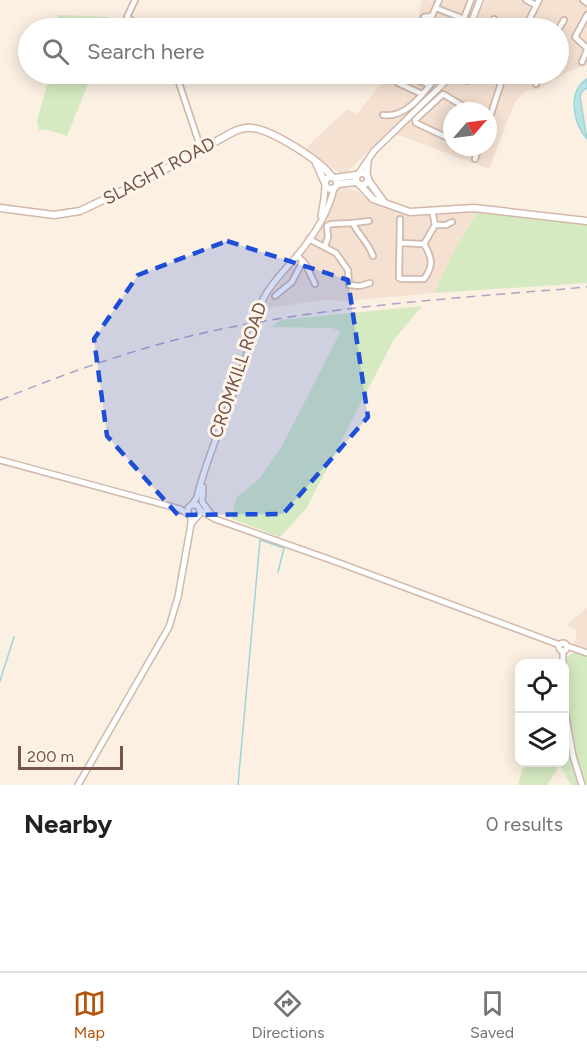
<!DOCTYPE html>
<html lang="en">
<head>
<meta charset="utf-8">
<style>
  body { margin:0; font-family:Figtree,sans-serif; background:#f6f6f6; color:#202124 }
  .controls { position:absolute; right:18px; bottom:18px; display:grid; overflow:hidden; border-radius:12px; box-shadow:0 3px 15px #0003 }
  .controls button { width:54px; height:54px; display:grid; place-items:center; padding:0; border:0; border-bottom:2px solid #e0e0e0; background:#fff; color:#202124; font:30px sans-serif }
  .compass { position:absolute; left:443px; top:102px; width:54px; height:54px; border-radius:50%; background:#fff; box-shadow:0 3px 15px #0003; rotate:62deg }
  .scale { position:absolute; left:18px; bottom:15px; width:105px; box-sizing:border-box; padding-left:6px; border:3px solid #755449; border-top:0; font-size:16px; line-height:21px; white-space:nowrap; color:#755449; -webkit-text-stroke:4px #fff5ea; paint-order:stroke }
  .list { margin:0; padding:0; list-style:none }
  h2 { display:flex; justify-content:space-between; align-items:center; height:78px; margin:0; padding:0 24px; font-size:26px }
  h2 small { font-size:20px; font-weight:400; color:#757577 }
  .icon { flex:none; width:33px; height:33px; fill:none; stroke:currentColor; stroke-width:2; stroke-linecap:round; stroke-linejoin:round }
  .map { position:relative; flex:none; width:587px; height:785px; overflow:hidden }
  .search { position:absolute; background:#fff; box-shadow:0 3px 15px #0003; left:18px; right:18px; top:18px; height:66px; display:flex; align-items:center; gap:15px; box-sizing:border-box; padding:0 21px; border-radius:33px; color:#757577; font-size:22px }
  .sheet { height:186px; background:#fff }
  nav { display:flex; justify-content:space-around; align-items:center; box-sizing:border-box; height:84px; border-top:2px solid #e0e0e0; background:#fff; font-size:16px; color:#757577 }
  nav a { display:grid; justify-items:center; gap:3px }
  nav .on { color:#b45309 }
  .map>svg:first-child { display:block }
  .residential { fill:#f4e1d2; fill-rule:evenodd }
  .green { fill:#d6eac2 }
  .water { fill:#b8e4e6; stroke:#9ed5d8; stroke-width:1.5 }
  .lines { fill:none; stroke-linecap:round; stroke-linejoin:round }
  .stream { stroke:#9ed5d8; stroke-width:1.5 }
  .minor-casing { stroke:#d0b9ad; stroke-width:8 }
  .tertiary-casing { stroke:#d0b9ad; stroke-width:8 }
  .secondary-casing { stroke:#d3b8aa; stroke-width:9 }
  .minor { stroke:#fff; stroke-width:4.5 }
  .tertiary { stroke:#fff; stroke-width:5 }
  .secondary { stroke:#fff; stroke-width:6 }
  .rail { stroke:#b2a2c6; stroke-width:1.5; stroke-dasharray:9 6; stroke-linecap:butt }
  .tertiary-bridge-casing { stroke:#d0b9ad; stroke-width:8; stroke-linecap:butt }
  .tertiary-bridge { stroke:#fff; stroke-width:5 }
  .marked { fill:#1d4ed8; fill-opacity:0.2; stroke:#1d4ed8; stroke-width:4.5; stroke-dasharray:12 8; stroke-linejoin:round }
  .labels { text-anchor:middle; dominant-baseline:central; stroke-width:6; stroke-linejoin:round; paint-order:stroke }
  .street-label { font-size:18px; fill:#755449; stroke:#fff5ea }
</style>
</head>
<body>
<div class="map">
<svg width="587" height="785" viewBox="0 0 587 785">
  <rect width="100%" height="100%" fill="#fcf0e3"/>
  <g class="residential">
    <polygon points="422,0 476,0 465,28 415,28"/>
    <path d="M485,0h102v65l-20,7 -28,17 -13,2 -5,4 -7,9 -25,65 -93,-35 47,-43 10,-17h105v-46h-86zM452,111h36v36h-36z"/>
    <polygon points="389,74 444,74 433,89 346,173 340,173 308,152 306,150 308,146 347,109 357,114"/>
    <polygon points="340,185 358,192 366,198 402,214 413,216 478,211 454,251 434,293 348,301 322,300 263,309 294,262 312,244"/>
    <polygon points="587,608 587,650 574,646 577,630 566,625"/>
  </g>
  <g class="green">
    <polygon points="58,15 108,17 112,23 110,28 56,28"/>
    <polygon points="127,18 136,26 143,28 114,28 118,19"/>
    <polygon points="50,74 92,74 67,136 48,130 39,130 37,121"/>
    <polygon points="478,211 587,225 587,283 434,293 454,251"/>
    <polygon points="422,306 393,341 306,509 280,537 232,519 236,498 259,479 281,448 341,331 332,328 271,327 281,320"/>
    <path d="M574,652l13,4v129c-16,-21 -26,-100 -21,-127z"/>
    <polygon points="565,750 571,754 580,785 571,785 560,765 547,785 518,785 524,763 564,762"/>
  </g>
  <path class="water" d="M587,79v9l-5,3 -2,6 7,42c-14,-16 -20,-47 0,-60z"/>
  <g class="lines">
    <g class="stream">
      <polyline points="0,681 14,637"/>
      <polyline points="238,785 260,540 284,548 278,572"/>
    </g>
    <g class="minor-casing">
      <g id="minor">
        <polyline points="135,0 127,17 135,23 149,28"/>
        <polyline points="526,0 536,5"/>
        <polyline points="583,0 587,3"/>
        <polyline points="436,8 464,19"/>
        <polyline points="587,15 575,37 587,48"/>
        <polyline points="424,17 432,16 439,0"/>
        <polyline points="422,22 426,23 427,28"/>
        <polyline points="460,28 471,0"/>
        <polyline points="490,28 494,19"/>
        <polyline points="525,28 539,0"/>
        <polyline points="558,30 564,20"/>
        <polyline points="582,62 587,50"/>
        <polyline points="176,74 201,149"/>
        <polyline points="398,74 394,78 398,83 422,94"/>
        <polyline points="401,74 430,85"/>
        <polyline points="467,81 470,74"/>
        <polyline points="536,84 537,74"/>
        <path d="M383,115c24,4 43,-25 56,-41"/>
        <polyline points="488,123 504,74"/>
        <polyline points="448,138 416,123 415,120 443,94 471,111"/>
        <polyline points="475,159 479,147"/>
        <path d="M400,219l-1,59 3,1h22c10,-13 8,-22 0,-35l11,-19 -3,-15"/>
        <polyline points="353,223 369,221"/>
        <polyline points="435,225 446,225 452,222"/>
        <polyline points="309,239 336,253 348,270 349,285 360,286 370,283"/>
        <polyline points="400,243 424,244"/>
        <path d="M325,246l3,-9 -1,-11 4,-2 22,-1c5,12 16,20 20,33"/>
        <polyline points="297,255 306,265 315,284"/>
        <polyline points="275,296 292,282 303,261"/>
      </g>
    </g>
    <g class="tertiary-casing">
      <g id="tertiary">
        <polyline points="469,28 480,0"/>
        <polyline points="359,173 374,151 444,83 450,74"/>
        <polyline points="367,174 368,162"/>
        <polyline points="321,216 324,199 325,185"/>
        <path d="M257,314c7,-23 23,-39 39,-57 16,-19 33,-45 38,-69"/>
        <polyline points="0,460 180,509 188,514"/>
        <polyline points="203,487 202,502 214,518"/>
        <path d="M192,505l5,-8c14,-57 42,-107 56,-164"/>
        <polyline points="200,510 215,519 334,561 560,645"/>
        <polyline points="191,524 201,512 197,505 191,505 188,508 188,514 191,517 196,517"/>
        <circle cx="563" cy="647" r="4"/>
        <polyline points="567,646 587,653"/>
        <polyline points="563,664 563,651"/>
        <polyline points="564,706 573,756 582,785"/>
        <polyline points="78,785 169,627 178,597 191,524 191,517"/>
      </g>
    </g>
    <g class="secondary-casing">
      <g id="secondary">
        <polyline points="316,163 324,181"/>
        <circle cx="362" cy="179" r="6"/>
        <circle cx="331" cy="183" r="6"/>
        <polyline points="335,178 356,175"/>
        <polyline points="368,180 384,202"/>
        <polyline points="337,184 356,182"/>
        <polyline points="360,185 373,199 410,212 474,208 587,221"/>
        <path d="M0,208l54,7 26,-4 69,-33 84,-46c6,-3 12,-5 19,-4 20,2 68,32 80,49"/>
      </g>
    </g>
    <use href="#minor" class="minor"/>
    <use href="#tertiary" class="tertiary"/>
    <use href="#secondary" class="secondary"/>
    <path class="rail" d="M0,400c69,-28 139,-53 212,-69 123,-26 249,-33 375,-44"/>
    <g class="tertiary-bridge-casing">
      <polyline id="tertiary-bridge" points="253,333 257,314"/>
    </g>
    <use href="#tertiary-bridge" class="tertiary-bridge"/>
  </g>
  <path class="marked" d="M227,241l121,39 20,137 -85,97 -105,1 -71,-79 -13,-97 44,-64z"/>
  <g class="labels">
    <g class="street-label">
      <text transform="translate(159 171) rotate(-28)">SLAGHT ROAD</text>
      <text transform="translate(238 370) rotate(-71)">CROMKILL ROAD</text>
    </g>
  </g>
</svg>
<div class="controls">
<button><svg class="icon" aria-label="locate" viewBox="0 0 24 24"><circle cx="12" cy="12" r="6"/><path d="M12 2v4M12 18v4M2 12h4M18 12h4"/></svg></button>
<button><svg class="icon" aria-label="layers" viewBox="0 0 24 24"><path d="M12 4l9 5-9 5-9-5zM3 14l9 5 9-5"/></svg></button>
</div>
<svg class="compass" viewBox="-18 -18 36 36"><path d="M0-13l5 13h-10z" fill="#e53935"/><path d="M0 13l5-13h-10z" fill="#757577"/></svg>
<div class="scale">200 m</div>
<div class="search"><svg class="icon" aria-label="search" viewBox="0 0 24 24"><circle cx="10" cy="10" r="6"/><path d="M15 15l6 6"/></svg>Search here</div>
</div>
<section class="sheet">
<h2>Nearby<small>0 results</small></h2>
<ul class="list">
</ul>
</section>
<nav>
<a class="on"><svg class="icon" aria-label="map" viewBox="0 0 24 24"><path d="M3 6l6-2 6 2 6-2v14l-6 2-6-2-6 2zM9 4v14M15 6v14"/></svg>Map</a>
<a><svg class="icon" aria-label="directions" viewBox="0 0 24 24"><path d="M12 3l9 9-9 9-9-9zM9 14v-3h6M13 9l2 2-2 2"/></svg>Directions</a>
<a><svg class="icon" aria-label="saved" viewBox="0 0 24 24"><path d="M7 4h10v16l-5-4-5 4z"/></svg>Saved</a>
</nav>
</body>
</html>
